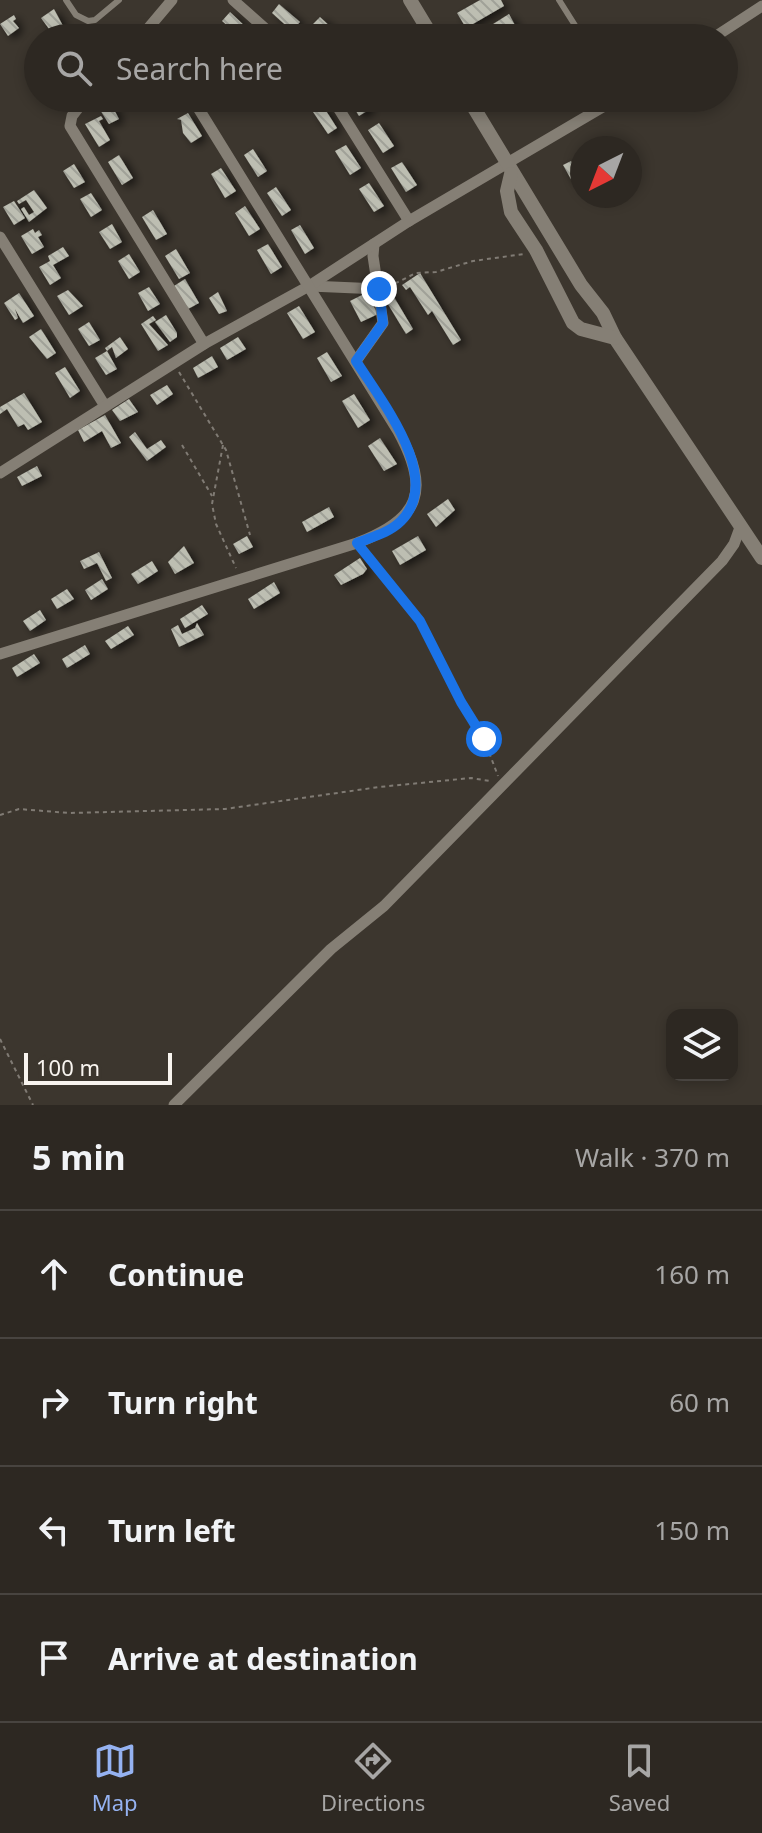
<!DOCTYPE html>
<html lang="en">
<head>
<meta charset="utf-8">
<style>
  body { margin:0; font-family:"Noto Sans",sans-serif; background:#39342f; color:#f1f3f6 }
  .controls { position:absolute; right:24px; bottom:24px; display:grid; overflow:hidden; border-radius:16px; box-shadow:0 4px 12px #0003 }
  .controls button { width:72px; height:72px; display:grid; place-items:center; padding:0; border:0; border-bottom:2px solid #484440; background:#2d2822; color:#f1f3f6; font:40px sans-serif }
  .compass { position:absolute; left:570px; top:136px; width:72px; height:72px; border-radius:50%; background:#2d2822; box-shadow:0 4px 12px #0003; rotate:222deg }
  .scale { position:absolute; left:24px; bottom:20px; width:148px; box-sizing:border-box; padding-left:8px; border:4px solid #f8f4ef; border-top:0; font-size:22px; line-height:28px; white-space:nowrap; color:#f8f4ef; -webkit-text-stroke:6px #3c362e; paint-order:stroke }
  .stop { position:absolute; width:24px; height:24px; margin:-18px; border:6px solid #1a73e8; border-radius:50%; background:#fff }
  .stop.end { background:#1a73e8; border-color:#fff; box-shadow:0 2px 8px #0008 }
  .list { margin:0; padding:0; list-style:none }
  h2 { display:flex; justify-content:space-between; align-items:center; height:104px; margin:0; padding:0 32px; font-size:34px }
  h2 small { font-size:26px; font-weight:400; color:#a7a6a5 }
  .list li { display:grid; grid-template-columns:52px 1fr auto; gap:24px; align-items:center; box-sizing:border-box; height:128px; padding:0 32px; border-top:2px solid #484440 }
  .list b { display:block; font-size:30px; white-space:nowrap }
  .list em { font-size:26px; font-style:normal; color:#a7a6a5 }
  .icon { flex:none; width:44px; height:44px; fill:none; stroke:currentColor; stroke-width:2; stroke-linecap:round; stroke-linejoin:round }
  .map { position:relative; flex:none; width:762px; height:1105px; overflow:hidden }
  .search { position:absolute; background:#2d2822; box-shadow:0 4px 12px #0003; left:24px; right:24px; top:24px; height:88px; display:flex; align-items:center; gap:20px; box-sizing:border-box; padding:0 28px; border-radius:44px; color:#a7a6a5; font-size:30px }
  .sheet { height:616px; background:#2d2822 }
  nav { display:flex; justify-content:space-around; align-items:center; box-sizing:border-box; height:112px; border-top:2px solid #484440; background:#2d2822; font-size:22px; color:#a7a6a5 }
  nav a { display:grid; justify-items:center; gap:4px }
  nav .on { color:#95b2f1 }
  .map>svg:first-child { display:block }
  .building { fill:url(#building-back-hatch); filter:url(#shadow) }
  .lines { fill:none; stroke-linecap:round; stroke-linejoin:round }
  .path { stroke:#807b74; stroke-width:2; stroke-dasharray:4 4; stroke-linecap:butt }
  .service { stroke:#857f75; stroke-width:6 }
  .minor { stroke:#857f75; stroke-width:11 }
  .tertiary { stroke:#857f75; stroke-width:14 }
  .route { stroke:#1a73e8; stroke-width:10 }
</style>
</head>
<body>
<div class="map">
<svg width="762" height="1105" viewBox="0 0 762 1105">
  <defs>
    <pattern id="building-back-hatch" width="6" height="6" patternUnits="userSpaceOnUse" patternTransform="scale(2)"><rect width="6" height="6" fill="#bdbeb2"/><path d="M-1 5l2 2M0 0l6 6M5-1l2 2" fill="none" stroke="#a0a198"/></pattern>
    <filter id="shadow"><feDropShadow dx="5" dy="3" stdDeviation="4" flood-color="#0009"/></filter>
  </defs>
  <rect width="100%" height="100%" fill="#3c362e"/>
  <g class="building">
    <polygon points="480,0 501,0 504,6 466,28 457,13"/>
    <polygon points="279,4 300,22 292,31 272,13"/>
    <polygon points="54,9 63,26 52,33 41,18"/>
    <polygon points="230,12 251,32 245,38 241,38 245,34 236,26 232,30 222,21"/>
    <polygon points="509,14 517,29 502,38 471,38"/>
    <polygon points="14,15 16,19 13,21 19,28 8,36 0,24"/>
    <polygon points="320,17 335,31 328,38 321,38 326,33 320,28 314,34 308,29"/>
    <polygon points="348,98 363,98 370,109 359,116"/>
    <polygon points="111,104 119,119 109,124 100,110"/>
    <polygon points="323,106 337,128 328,134 313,112"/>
    <polygon points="188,113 202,136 191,143 183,133 181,120 177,119"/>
    <polygon points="101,116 103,119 99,121 110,140 99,147 85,124"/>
    <polygon points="379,123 394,146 383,153 368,130"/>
    <polygon points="346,145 361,168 350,175 335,151"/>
    <polygon points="253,149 267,171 258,177 244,155"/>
    <polygon points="119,155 133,178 122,185 108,162"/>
    <polygon points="571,161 580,177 572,181 563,165"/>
    <polygon points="402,162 417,185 406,192 391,168"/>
    <polygon points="74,164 85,182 74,188 63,171"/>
    <polygon points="221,168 236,191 225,198 211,174"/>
    <polygon points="369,183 384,206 374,212 359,189"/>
    <polygon points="276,187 291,210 282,216 267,193"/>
    <polygon points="34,190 47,208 29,222 21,209 24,207 29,215 34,212 26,200 19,204 17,201"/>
    <polygon points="91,193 102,210 91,217 80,199"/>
    <polygon points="14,201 25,218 14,225 3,207"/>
    <polygon points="245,206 260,229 249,236 235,213"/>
    <polygon points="153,210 167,234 156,240 142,217"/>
    <polygon points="112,224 122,242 110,249 99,232"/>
    <polygon points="300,225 314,248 305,254 291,230"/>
    <polygon points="33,229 35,233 39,230 42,235 38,237 44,247 32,254 21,236"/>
    <polygon points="268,244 282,267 271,274 257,250"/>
    <polygon points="63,247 69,256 53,265 61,278 50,285 39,267 50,261 48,256"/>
    <polygon points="176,249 190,273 179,279 165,256"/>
    <polygon points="129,254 140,272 129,279 118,261"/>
    <polygon points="420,273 461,340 453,345 432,311 428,315 410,287 406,290 402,285"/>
    <polygon points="185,279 199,303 188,309 174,286"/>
    <polygon points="149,287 160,304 148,311 138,293"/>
    <polygon points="68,290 83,306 69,315 57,296"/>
    <polygon points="218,292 227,311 219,314 209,298"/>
    <polygon points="391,292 413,329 406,334 383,296"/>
    <polygon points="19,293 34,316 23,323 15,309 18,318 15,320 4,303"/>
    <polygon points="366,293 378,314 361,322 350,301"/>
    <polygon points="299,306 315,332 303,339 287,313"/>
    <polygon points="166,315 177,333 177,337 170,342 155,322"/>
    <polygon points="153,316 156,320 149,324 168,345 158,351 141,324"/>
    <polygon points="89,322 100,340 89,346 78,329"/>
    <polygon points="41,329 56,353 47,359 29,337"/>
    <polygon points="120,337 128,349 116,358 112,347 107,351 105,348"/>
    <polygon points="238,337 246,349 227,360 220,348"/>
    <polygon points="107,351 117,369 106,375 95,358"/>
    <polygon points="327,352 342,376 331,382 317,358"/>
    <polygon points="212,356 218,367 198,378 193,368"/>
    <polygon points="65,367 80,391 70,398 55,373"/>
    <polygon points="167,385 173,394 157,405 150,395"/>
    <polygon points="24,393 42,422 28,430 24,424 18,427 7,409 0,414 0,407"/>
    <polygon points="354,394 370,420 358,428 342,401"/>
    <polygon points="129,399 138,412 120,421 112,410"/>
    <polygon points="105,415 121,443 111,448 102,431 84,442 78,430"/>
    <polygon points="135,432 147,449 161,440 166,447 147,461 129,437"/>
    <polygon points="380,438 397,464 384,471 368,446"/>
    <polygon points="37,466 42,476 22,486 17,477"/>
    <polygon points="448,499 455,510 436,527 427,514"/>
    <polygon points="329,507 334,517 307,532 302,522"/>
    <polygon points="247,536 253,547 239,554 233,544"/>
    <polygon points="418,536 426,550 400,565 392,551"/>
    <polygon points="184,546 194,563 175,574 168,562"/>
    <polygon points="99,552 112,578 106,581 97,563 84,569 80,561"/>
    <polygon points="360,558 367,569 363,574 341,585 334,575"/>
    <polygon points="152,561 158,571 138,584 131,574"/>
    <polygon points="102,579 108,589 91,600 85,590"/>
    <polygon points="274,582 280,593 254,609 248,599"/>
    <polygon points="67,589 74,599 57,609 51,599"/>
    <polygon points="202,605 208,614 185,628 180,619"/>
    <polygon points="40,610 46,620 30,631 23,621"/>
    <polygon points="197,623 204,635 179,647 171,629 178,625 182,634 195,628"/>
    <polygon points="128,626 134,635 111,649 105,641"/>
    <polygon points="85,645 90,654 67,668 62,659"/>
    <polygon points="34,654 40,663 17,677 12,668"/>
  </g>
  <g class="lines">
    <g class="path">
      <polyline points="245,107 257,98"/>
      <polyline points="388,287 416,273 436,272 473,261 524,254"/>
      <polyline points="179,372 226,450 250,535"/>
      <polyline points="182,445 212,496"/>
      <polyline points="223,445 212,504 216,524 236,568"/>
      <polyline points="362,551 420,621 461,702 484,739 498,776"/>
      <polyline points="0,815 19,809 69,813 225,809 379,787 471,778 490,781"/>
      <polyline points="0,1039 33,1105"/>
    </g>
    <g class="service">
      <polyline points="66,0 76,15 88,21 95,20 119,0"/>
      <polyline points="559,0 583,38"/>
    </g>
    <g class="minor">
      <polyline points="233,0 276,38"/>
      <polyline points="140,38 172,0"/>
      <polyline points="713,38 762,6"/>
      <polyline points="86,98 72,116 70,126 204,344"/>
      <polyline points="332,98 409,221"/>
      <polyline points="0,237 105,406"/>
      <polyline points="310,286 379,289"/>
      <polyline points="356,361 383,323 373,256 374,244"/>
      <polyline points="0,473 204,344 309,286 409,221 618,98"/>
      <path d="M0,654l357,-111c63,-24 74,-52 41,-112l-206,-333"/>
      <polyline points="174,1105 331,949 384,906 722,561 734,544 741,525"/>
    </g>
    <g class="tertiary">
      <polyline points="410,0 433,38"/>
      <polyline points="468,98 581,285 603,313 615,338 762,558"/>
      <polyline points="511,174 507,191 511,212 536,250 573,323 581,329 615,338"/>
    </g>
  </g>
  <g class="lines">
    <path class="route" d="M379,289l4,34 -27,38c25,40 88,117 45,160 -12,12 -29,16 -44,22l63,78 41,81 23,37"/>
  </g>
</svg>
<div class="controls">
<button><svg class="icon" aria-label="layers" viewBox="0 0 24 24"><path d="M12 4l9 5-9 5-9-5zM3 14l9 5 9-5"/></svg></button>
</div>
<svg class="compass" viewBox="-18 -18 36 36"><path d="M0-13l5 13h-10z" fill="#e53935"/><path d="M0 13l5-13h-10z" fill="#a7a6a5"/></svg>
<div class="scale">100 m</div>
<div class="stop" style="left:484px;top:739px"></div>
<div class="stop end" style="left:379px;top:289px"></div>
<div class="search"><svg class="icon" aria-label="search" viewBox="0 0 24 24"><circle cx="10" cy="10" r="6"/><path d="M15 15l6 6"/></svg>Search here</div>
</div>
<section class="sheet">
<h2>5 min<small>Walk · 370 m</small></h2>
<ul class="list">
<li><svg class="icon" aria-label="ahead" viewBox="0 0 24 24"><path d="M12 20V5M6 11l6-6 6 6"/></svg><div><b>Continue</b></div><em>160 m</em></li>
<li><svg class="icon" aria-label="right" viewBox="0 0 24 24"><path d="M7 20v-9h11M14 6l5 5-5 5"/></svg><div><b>Turn right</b></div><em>60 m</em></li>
<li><svg class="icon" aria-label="left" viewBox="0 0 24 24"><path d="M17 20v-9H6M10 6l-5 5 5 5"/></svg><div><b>Turn left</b></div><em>150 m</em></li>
<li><svg class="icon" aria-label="arrive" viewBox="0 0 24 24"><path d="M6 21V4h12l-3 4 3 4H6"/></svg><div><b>Arrive at destination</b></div></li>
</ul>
</section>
<nav>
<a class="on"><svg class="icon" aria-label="map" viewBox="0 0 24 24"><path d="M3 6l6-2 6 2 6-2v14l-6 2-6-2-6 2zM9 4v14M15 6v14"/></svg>Map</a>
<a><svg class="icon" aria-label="directions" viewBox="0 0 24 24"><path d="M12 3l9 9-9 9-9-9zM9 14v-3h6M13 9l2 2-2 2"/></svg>Directions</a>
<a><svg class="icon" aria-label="saved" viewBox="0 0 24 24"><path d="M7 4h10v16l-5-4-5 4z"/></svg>Saved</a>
</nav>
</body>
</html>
